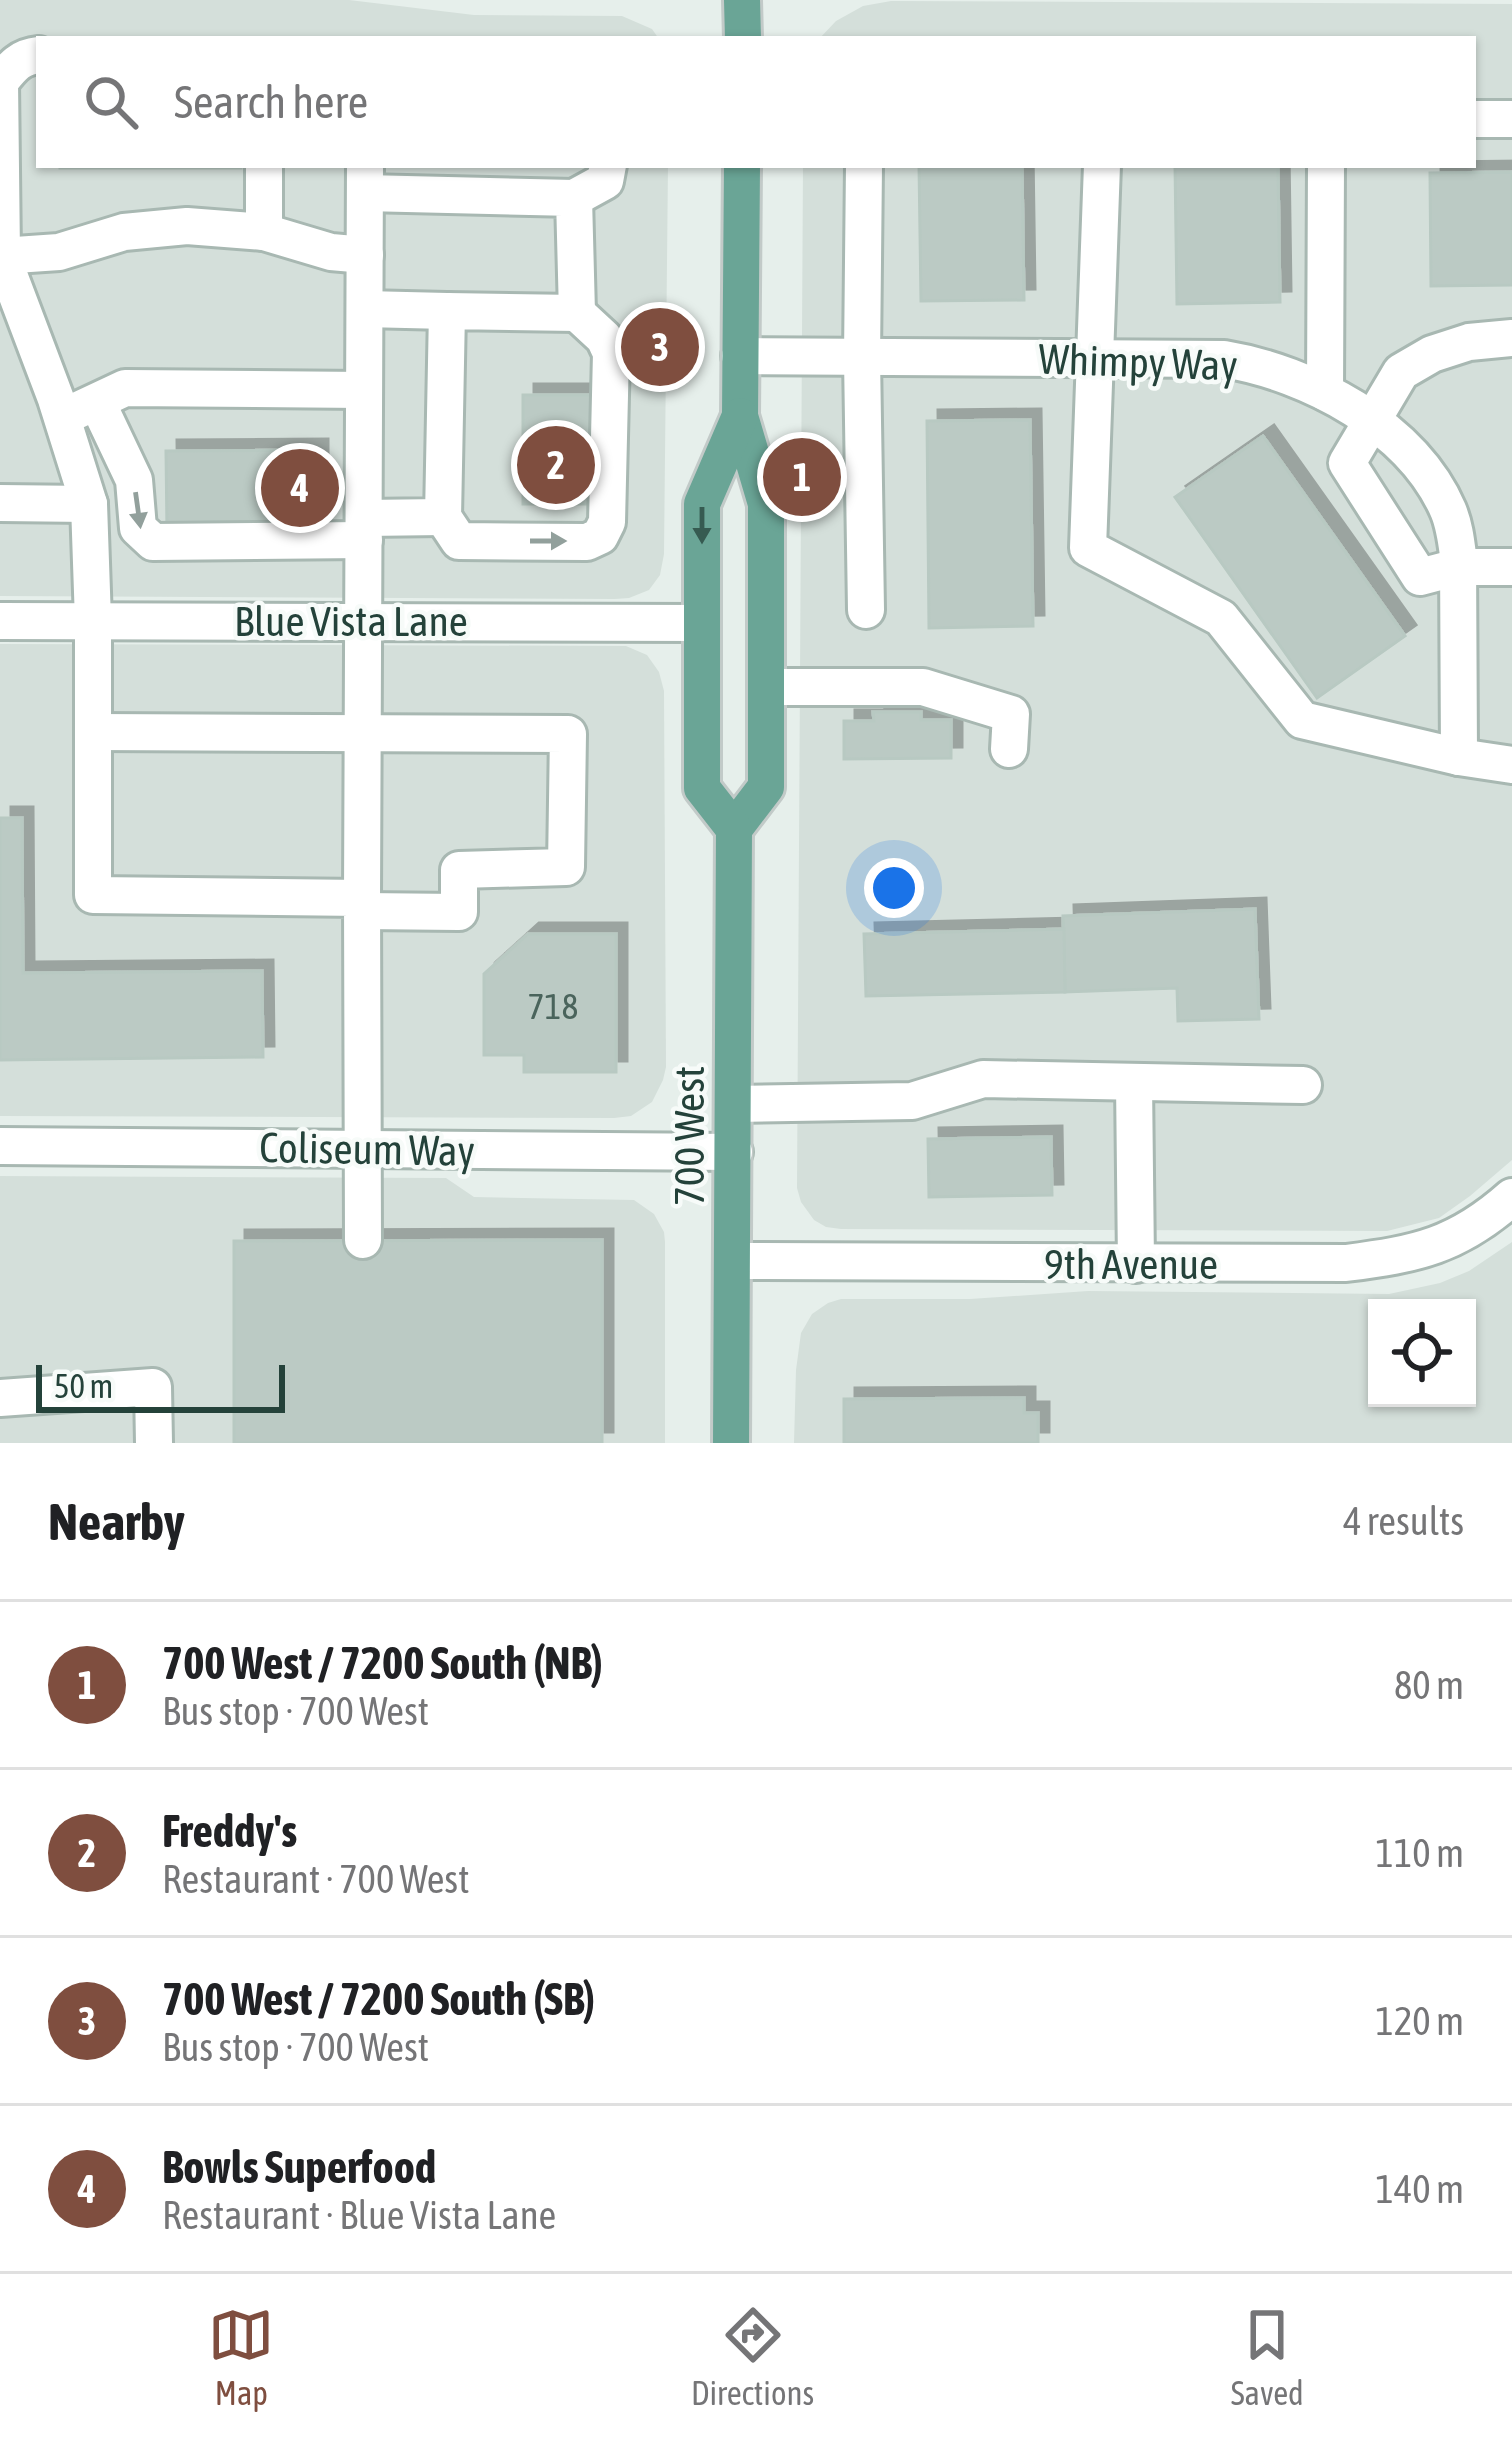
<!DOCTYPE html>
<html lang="en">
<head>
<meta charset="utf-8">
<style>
  body { margin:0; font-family:"Asap Condensed",sans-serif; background:#f6f6f6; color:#202124 }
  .controls { position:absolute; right:36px; bottom:36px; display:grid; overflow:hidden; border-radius:0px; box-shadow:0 3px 9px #0004 }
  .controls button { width:108px; height:108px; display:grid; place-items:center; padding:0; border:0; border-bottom:3px solid #e0e0e0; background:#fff; color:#202124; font:60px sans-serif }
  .scale { position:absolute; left:36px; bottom:30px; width:249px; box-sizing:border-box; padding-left:12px; border:6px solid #24423a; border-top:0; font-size:33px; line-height:42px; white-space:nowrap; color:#24423a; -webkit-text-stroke:9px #f7fbf9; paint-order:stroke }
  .you { position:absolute; left:894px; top:888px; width:42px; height:42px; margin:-30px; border:9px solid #fff; border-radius:50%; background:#1a73e8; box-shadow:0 0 0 18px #1a73e833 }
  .badge { display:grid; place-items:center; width:78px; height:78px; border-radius:50%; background:#7f4e3f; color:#fff; font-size:39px; font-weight:700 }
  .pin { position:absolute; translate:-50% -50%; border:6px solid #fff; box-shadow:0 3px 12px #0006 }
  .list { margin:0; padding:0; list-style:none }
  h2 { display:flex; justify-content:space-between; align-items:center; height:156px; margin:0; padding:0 48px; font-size:51px }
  h2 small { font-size:39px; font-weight:400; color:#757577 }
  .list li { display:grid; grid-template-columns:78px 1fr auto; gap:36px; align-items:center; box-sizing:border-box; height:168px; padding:0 48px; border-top:3px solid #e0e0e0 }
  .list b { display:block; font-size:45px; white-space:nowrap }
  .list p { margin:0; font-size:39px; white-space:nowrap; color:#757577 }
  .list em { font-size:39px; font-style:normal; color:#757577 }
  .icon { flex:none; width:66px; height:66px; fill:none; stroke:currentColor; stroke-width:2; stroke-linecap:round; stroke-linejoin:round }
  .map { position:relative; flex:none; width:1512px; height:1443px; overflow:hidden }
  .search { position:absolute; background:#fff; box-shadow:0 3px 9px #0004; left:36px; right:36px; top:36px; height:132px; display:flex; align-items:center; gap:30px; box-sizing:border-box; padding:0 42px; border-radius:0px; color:#757577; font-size:45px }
  .sheet { height:828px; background:#fff }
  nav { display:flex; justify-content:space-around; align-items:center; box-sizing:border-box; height:168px; border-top:3px solid #e0e0e0; background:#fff; font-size:33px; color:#757577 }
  nav a { display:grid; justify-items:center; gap:6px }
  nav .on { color:#7f4e3f }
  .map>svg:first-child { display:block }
  .built { fill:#d4dfda; fill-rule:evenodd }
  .building { fill:#bbcac4; stroke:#b8c9c2; stroke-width:3; filter:url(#shadow) }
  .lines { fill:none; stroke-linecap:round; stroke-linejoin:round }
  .minor-casing { stroke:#a8b8b2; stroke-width:42 }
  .major-casing { stroke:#c2cac8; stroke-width:42 }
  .minor { stroke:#fff; stroke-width:36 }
  .major { stroke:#6aa596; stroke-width:36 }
  .oneway { fill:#92a09c }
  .oneway2 { fill:#365b51 }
  .labels { text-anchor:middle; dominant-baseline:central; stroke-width:9; stroke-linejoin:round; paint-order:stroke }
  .number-label { font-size:36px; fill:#4a645c }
  .street-label { font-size:42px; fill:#24423a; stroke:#f7fbf9 }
</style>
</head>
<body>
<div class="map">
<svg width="1512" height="1443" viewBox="0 0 1512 1443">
  <defs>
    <filter id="shadow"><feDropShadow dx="11" dy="-11" stdDeviation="0" flood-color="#0004"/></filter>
  </defs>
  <rect width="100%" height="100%" fill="#e6efeb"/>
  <g class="built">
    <polygon points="0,0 349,0 474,15 622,16 652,29 659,39 39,39 39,165 668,165 664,554 660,575 649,590 629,598 615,599 0,596"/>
    <polygon points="891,1 1512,4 1512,1160 1470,1196 1439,1218 1387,1231 841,1229 826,1227 814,1220 801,1202 797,1188 803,165 1473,165 1473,39 819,39 836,21 863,6"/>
    <polygon points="0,644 626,646 647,655 659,672 664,691 666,1067 663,1080 652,1102 631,1116 614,1118 0,1116"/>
    <polygon points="0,1176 446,1178 474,1197 634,1200 654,1214 664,1232 665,1242 665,1443 0,1443"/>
    <path d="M1512,1242v201h-718l2,-73 5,-37 11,-19 16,-11 13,-4h129l118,-8 301,3 51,-11 29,-12zM1377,1308h90v90h-90z"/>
  </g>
  <g class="building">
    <rect x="60" y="165" width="181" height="3"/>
    <polygon points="919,165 1022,165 1024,300 921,301"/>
    <polygon points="1175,165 1278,165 1280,302 1177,304"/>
    <polygon points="1512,172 1512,285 1431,286 1430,173"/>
    <rect x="523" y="395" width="72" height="109"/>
    <polygon points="1030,420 1033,626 929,628 927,421"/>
    <polygon points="1263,436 1405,636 1317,698 1175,497"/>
    <polygon points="317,450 317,533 278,534 278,522 204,522 204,531 167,531 166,451"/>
    <polygon points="873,712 921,712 921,720 951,720 951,758 844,759 844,721 874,721"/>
    <polygon points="0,818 22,818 23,973 262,971 263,1057 0,1060"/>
    <polygon points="1255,909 1259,1019 1178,1021 1177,988 1065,992 1063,916"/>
    <polygon points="1064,929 1065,992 866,996 864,934"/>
    <polygon points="528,934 616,934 616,1072 524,1072 524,1055 484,1055 484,974"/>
    <polygon points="1051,1137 1052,1195 929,1197 928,1139"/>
    <polygon points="602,1240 602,1443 234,1443 234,1241"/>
    <polygon points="1024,1398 1024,1413 1038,1413 1038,1443 844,1443 844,1399"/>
  </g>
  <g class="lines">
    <g class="minor-casing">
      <g id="minor">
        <path d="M39,55c-20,2 -27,12 -39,27l2,174 54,143 33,105 4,117v274l269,3 1,342"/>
        <polyline points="1473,119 1512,119"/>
        <polyline points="864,165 862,358 866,610"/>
        <polyline points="1102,165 1088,548 1221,618 1302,720 1459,757 1512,765"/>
        <polyline points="574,198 605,181 608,165"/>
        <polyline points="264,232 264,165"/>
        <polyline points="0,256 59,252 124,232 187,226 264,232 331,252 365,255"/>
        <polyline points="365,309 447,311"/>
        <polyline points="1512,338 1469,342 1432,354 1401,372 1347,463 1420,577 1458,567 1512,567"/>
        <path d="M740,356l484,3c85,14 188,68 224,151 6,14 8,29 10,45l1,202"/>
        <polyline points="1325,392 1326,165"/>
        <polyline points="97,402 134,480 138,528 153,542 364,540"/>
        <polyline points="76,411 125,388 364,390"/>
        <polyline points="0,503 89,504"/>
        <polyline points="443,517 459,541 587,542 600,536 607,522 611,353 604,338 577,313"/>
        <polyline points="364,518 443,517 447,311 577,313 574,198 365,193"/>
        <polyline points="0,621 702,623"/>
        <polyline points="766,687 923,687 1011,714 1009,749"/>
        <polyline points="93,732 568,734 566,867 459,870 459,912 363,911"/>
        <polyline points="362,898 365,165"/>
        <polyline points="1134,1082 1136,1264"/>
        <polyline points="734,1104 912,1101 983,1079 1303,1085"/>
        <polyline points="0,1146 734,1152"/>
        <path d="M733,1261l613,2c71,-9 111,-17 166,-66"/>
        <polyline points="0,1398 153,1387 154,1443"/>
      </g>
    </g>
    <g class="major-casing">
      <g id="major">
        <polyline points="742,0 743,39"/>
        <polyline points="734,829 766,787 766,504 740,416 742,165"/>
        <polyline points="731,1443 734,829 702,788 702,504 740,416"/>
      </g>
    </g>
    <use href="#minor" class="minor"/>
    <use href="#major" class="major"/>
  </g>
  <defs><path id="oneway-solid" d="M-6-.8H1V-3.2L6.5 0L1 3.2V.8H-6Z" transform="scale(3)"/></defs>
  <g class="oneway">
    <use href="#oneway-solid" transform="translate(138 510) rotate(82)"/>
    <use href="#oneway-solid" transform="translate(548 541)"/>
  </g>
  <use class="oneway2" href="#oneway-solid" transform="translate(702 525) rotate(90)"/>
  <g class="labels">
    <g class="number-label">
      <text x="553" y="1006">718</text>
    </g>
    <g class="street-label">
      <text transform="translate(1138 362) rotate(2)">Whimpy Way</text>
      <text x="351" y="621">Blue Vista Lane</text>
      <text transform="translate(689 1136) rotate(-90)">700 West</text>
      <text transform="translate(367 1149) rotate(1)">Coliseum Way</text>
      <text x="1131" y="1264">9th Avenue</text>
    </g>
  </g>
</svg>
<div class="controls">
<button><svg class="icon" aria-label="locate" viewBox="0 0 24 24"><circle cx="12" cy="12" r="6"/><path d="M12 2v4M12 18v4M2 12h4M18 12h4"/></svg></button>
</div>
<div class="scale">50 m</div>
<div class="you"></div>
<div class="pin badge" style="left:802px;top:477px">1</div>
<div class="pin badge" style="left:556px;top:465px">2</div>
<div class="pin badge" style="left:660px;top:347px">3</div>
<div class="pin badge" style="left:300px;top:488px">4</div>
<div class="search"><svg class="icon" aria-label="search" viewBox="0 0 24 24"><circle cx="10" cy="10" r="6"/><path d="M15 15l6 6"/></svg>Search here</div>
</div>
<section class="sheet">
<h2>Nearby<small>4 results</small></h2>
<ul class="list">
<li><span class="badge">1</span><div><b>700 West / 7200 South (NB)</b><p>Bus stop · 700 West</p></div><em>80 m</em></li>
<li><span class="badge">2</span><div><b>Freddy's</b><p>Restaurant · 700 West</p></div><em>110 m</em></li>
<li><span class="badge">3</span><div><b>700 West / 7200 South (SB)</b><p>Bus stop · 700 West</p></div><em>120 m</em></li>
<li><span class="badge">4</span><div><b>Bowls Superfood</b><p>Restaurant · Blue Vista Lane</p></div><em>140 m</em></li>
</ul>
</section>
<nav>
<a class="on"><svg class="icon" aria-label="map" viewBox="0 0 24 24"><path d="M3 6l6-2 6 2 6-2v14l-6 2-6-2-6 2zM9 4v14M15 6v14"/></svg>Map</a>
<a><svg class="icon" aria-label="directions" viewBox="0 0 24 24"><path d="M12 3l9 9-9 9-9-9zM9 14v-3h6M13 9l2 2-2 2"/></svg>Directions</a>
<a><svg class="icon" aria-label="saved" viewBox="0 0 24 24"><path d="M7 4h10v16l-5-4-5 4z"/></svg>Saved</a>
</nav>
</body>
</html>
